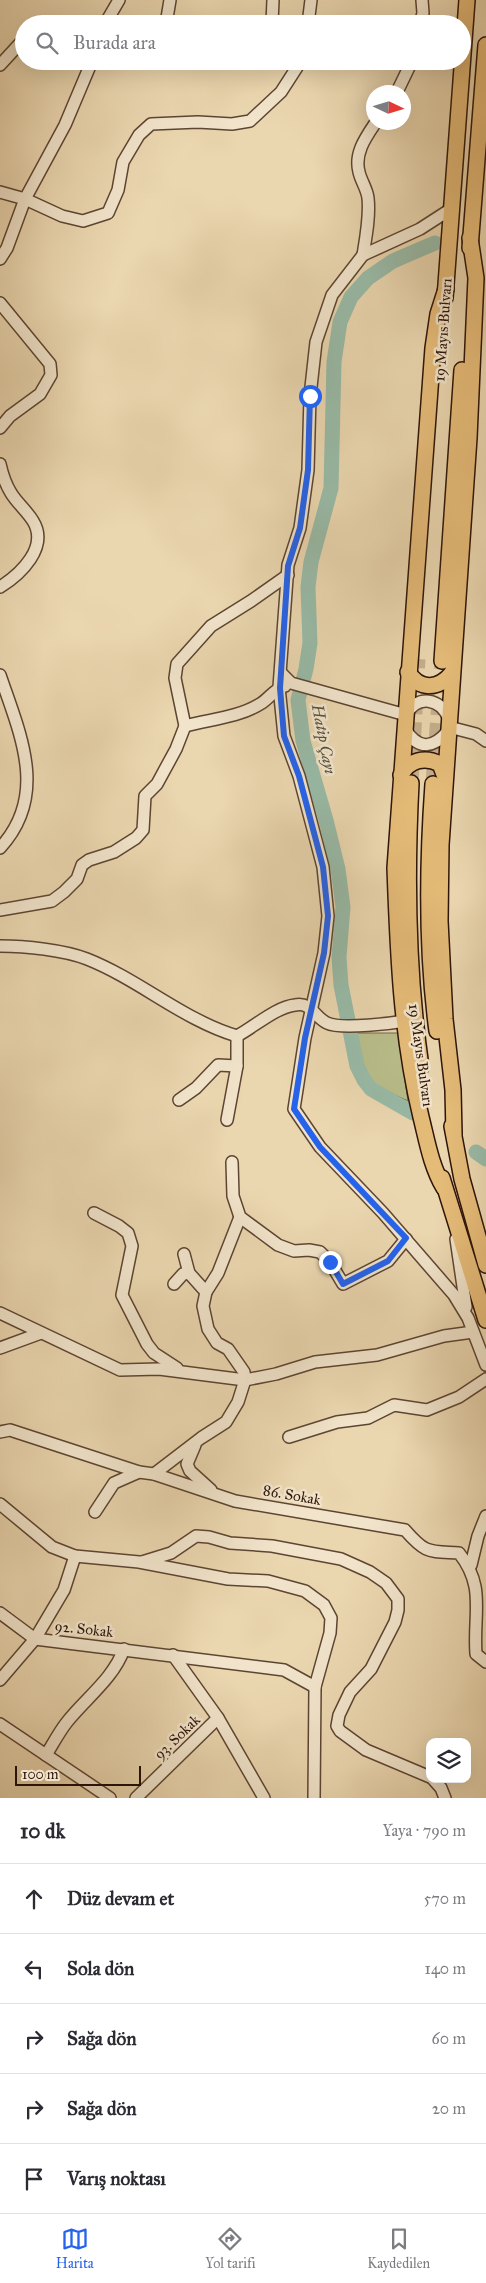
<!DOCTYPE html>
<html lang="tr">
<head>
<meta charset="utf-8">
<style>
  body { margin:0; font-family:"IM FELL Great Primer",serif; background:#f2f2f3; color:#2b2b33 }
  .controls { position:absolute; right:15px; bottom:15px; display:grid; overflow:hidden; border-radius:10px; box-shadow:0 5px 20px #0002 }
  .controls button { width:45px; height:45px; display:grid; place-items:center; padding:0; border:0; border-bottom:1px solid #e1e1e2; background:#fff; color:#2b2b33; font:25px sans-serif }
  .compass { position:absolute; left:366px; top:85px; width:45px; height:45px; border-radius:50%; background:#fff; box-shadow:0 5px 20px #0002; rotate:94deg }
  .scale { position:absolute; left:15px; bottom:12px; width:126px; box-sizing:border-box; padding-left:5px; border:2px solid #2e1509; border-top:0; font-size:14px; line-height:18px; white-space:nowrap; color:#2e1509; -webkit-text-stroke:4px #f1e4cb; paint-order:stroke }
  .stop { position:absolute; width:15px; height:15px; margin:-11px; border:4px solid #2563eb; border-radius:50%; background:#fff }
  .stop.end { background:#2563eb; border-color:#fff; box-shadow:0 1px 5px #0008 }
  .list { margin:0; padding:0; list-style:none }
  h2 { display:flex; justify-content:space-between; align-items:center; height:65px; margin:0; padding:0 20px; font-size:21px }
  h2 small { font-size:16px; font-weight:400; color:#7c7c81 }
  .list li { display:grid; grid-template-columns:32px 1fr auto; gap:15px; align-items:center; box-sizing:border-box; height:70px; padding:0 20px; border-top:1px solid #e1e1e2 }
  .list b { display:block; font-size:19px; white-space:nowrap }
  .list em { font-size:16px; font-style:normal; color:#7c7c81 }
  .icon { flex:none; width:28px; height:28px; fill:none; stroke:currentColor; stroke-width:2; stroke-linecap:round; stroke-linejoin:round }
  .map { position:relative; flex:none; width:486px; height:1798px; overflow:hidden }
  .search { position:absolute; background:#fff; box-shadow:0 5px 20px #0002; left:15px; right:15px; top:15px; height:55px; display:flex; align-items:center; gap:12px; box-sizing:border-box; padding:0 18px; border-radius:28px; color:#7c7c81; font-size:19px }
  .sheet { height:415px; background:#fff }
  nav { display:flex; justify-content:space-around; align-items:center; box-sizing:border-box; height:70px; border-top:1px solid #e1e1e2; background:#fff; font-size:14px; color:#7c7c81 }
  nav a { display:grid; justify-items:center; gap:2px }
  nav .on { color:#2563eb }
  .map>svg:first-child { display:block }
  .green { fill:#b8bd8a; stroke:#73694a }
  .lines { fill:none; stroke-linecap:round; stroke-linejoin:round }
  .river { stroke:#98baa7; stroke-width:15 }
  .highway-tunnel { stroke:#c4af8e; stroke-width:15; stroke-dasharray:15 8; stroke-linecap:butt }
  .minor-casing { stroke:#5d4532; stroke-width:14 }
  .highway-casing { stroke:#2e1509; stroke-width:18 }
  .minor { stroke:#f1e4cb; stroke-width:11 }
  .highway { stroke:#e5bb78; stroke-width:15 }
  .route { stroke:#2563eb; stroke-width:6 }
  .labels { text-anchor:middle; dominant-baseline:central; stroke-width:5; stroke-linejoin:round; paint-order:stroke }
  .street-label { font-size:15px; fill:#2e1509; stroke:#f1e4cb }
  .water-label { font-size:16px; font-style:italic; fill:#534f40; stroke:#f1e4cb }
</style>
</head>
<body>
<div class="map">
<svg width="486" height="1798" viewBox="0 0 486 1798">
  <rect width="100%" height="100%" fill="#ead6af"/>
  <filter id="stains"><feTurbulence type="fractalNoise" baseFrequency=".004" numOctaves="4"/><feColorMatrix values="0 0 0 0 .2 0 0 0 0 .09 0 0 0 0 .02 0 0 0 .5 -.17"/></filter>
  <radialGradient id="worn" r=".72"><stop offset=".6" stop-color="#630" stop-opacity="0"/><stop offset="1" stop-color="#630" stop-opacity=".3"/></radialGradient>
  <polygon class="green" points="353,1033 398,1033 408,1101 373,1085 361,1067"/>
  <g class="lines">
    <g class="river">
      <polyline points="413,1113 371,1089 364,1080 357,1066 341,985 339,957 343,907 338,869 326,820 303,741 298,700 306,669 310,643 308,587 311,562 331,488 334,362 340,322 351,297 368,278 393,261 435,243"/>
      <polyline points="476,1152 486,1159"/>
    </g>
    <g class="highway-tunnel">
      <polyline points="411,783 418,659"/>
      <polyline points="433,784 442,661"/>
    </g>
    <g class="minor-casing">
      <g id="minor">
        <polyline points="272,23 273,0"/>
        <polyline points="105,24 119,0"/>
        <polyline points="166,24 170,0"/>
        <polyline points="308,24 311,0"/>
        <polyline points="420,24 423,13 422,0"/>
        <polyline points="0,65 24,39"/>
        <polyline points="397,92 412,61"/>
        <polyline points="0,192 25,199 62,216 83,221 108,213 118,190 123,162 139,135 151,124 198,122 232,124 250,121 281,92 301,61"/>
        <polyline points="451,209 420,229 363,255 332,295 316,342 310,396 308,470 300,528 288,565 279,687 284,736 299,776 323,867 328,916 324,953 305,1038 294,1109 320,1147 383,1213 454,1295 468,1318 486,1365"/>
        <path d="M363,255c3,-18 7,-39 5,-57 -1,-9 -7,-17 -9,-26 -5,-19 7,-35 17,-50"/>
        <polyline points="0,259 7,248 25,199 65,125 92,61"/>
        <polyline points="0,303 50,364 51,375 40,394 10,416 0,428"/>
        <path d="M0,464c2,9 6,21 11,29 6,10 16,18 22,28 16,26 -12,53 -33,66"/>
        <path d="M281,673l10,10 115,32c11,-21 35,-17 43,4"/>
        <path d="M0,675c20,59 49,120 0,173"/>
        <path d="M185,726c25,-7 52,-8 75,-22 9,-5 14,-15 25,-18"/>
        <polyline points="449,727 476,734 486,741"/>
        <path d="M405,729c13,21 28,20 43,2"/>
        <polyline points="0,910 52,901 64,892 77,879 82,865 89,860 114,852 136,838 143,830 145,796 157,784 176,749 185,726 175,678 177,664 211,626 251,601 288,575"/>
        <path d="M0,946c25,0 64,4 87,13 53,21 96,61 150,77 17,-9 39,-29 58,-31 17,-3 19,12 32,18 14,7 67,0 85,-3"/>
        <polyline points="179,1100 196,1088 218,1065 237,1066"/>
        <polyline points="227,1120 237,1066 237,1036"/>
        <polyline points="232,1162 233,1196 240,1217 278,1245 294,1251 309,1250 320,1252 330,1262 343,1284 388,1261 406,1239"/>
        <polyline points="94,1213 119,1226 128,1233 132,1246 122,1295 147,1344 154,1353 177,1368"/>
        <polyline points="456,1239 466,1307"/>
        <polyline points="184,1254 189,1273 206,1292"/>
        <polyline points="174,1284 183,1274 189,1273"/>
        <polyline points="0,1313 120,1370 159,1369 245,1380 276,1374 315,1362 377,1355 444,1336 473,1332"/>
        <polyline points="0,1348 41,1333"/>
        <path d="M0,1432l10,-2 129,42 15,2 81,27 170,29c21,24 23,21 54,23 27,34 14,60 17,101l10,8"/>
        <polyline points="289,1437 337,1422 368,1418 394,1405 427,1410 459,1397 486,1379"/>
        <polyline points="195,1445 187,1464 190,1471 211,1490"/>
        <polyline points="154,1474 201,1438 226,1422 238,1402 245,1380 244,1372 228,1349 217,1343 208,1329 203,1306 206,1292 218,1273 240,1217"/>
        <polyline points="0,1504 52,1547 75,1556 139,1562 228,1579 268,1581 305,1591 324,1605 331,1618 330,1633 315,1687 314,1798"/>
        <polyline points="95,1512 114,1483 139,1472"/>
        <polyline points="142,1562 171,1553 196,1536 209,1537 230,1543 272,1546 341,1559 370,1572 386,1583 398,1599 398,1610 395,1622 371,1669 350,1692 339,1715 337,1726 340,1731 366,1750 430,1777"/>
        <polyline points="471,1565 478,1536 486,1516"/>
        <polyline points="0,1613 35,1639 284,1670 315,1687"/>
        <polyline points="173,1655 218,1718 264,1798"/>
        <polyline points="0,1680 35,1639 64,1590 75,1556"/>
        <polyline points="0,1724 110,1798"/>
        <path d="M46,1755c7,-11 13,-23 21,-33 19,-24 46,-43 57,-73"/>
        <polyline points="433,1779 441,1788 445,1798"/>
        <polyline points="136,1798 218,1718"/>
      </g>
    </g>
    <g class="highway-casing">
      <g id="highway">
        <polyline points="470,248 486,45"/>
        <polyline points="445,298 467,0"/>
        <polyline points="442,661 462,370"/>
        <path d="M408,672c12,19 31,17 44,1"/>
        <path d="M401,775c8,-15 24,-19 39,-11l5,13"/>
        <path d="M411,783c-5,96 -4,188 10,284"/>
        <path d="M433,784c-6,83 -7,165 4,247"/>
        <polyline points="452,1126 462,1179 486,1265"/>
        <polyline points="454,1134 453,1090 445,1019 440,921 441,845 469,438 476,278 470,238"/>
        <polyline points="442,1178 486,1320"/>
        <path d="M444,1188c-13,-22 -17,-47 -23,-71 -20,-82 -23,-166 -26,-249l38,-520 5,-34 8,-25"/>
      </g>
    </g>
    <use href="#minor" class="minor"/>
    <use href="#highway" class="highway"/>
  </g>
  <g class="lines">
    <polyline class="route" points="310,396 308,470 300,528 288,566 280,688 284,736 299,776 323,867 328,916 324,953 305,1038 294,1109 320,1147 406,1238 388,1261 343,1284 330,1262"/>
  </g>
  <g class="labels">
    <g class="street-label">
      <text transform="translate(443 330) rotate(-86)">19 Mayıs Bulvarı</text>
      <text transform="translate(421 1055) rotate(82)">19 Mayıs Bulvarı</text>
      <text transform="translate(292 1495) rotate(10)">86. Sokak</text>
      <text transform="translate(84 1629) rotate(6)">92. Sokak</text>
      <text transform="translate(177 1737) rotate(-44)">93. Sokak</text>
    </g>
    <g class="water-label">
      <text transform="translate(324 739) rotate(79)">Hatip Çayı</text>
    </g>
  </g>
  <rect width="100%" height="100%" filter="url(#stains)"/>
  <rect width="100%" height="100%" fill="url(#worn)"/>
</svg>
<div class="controls">
<button><svg class="icon" aria-label="layers" viewBox="0 0 24 24"><path d="M12 4l9 5-9 5-9-5zM3 14l9 5 9-5"/></svg></button>
</div>
<svg class="compass" viewBox="-18 -18 36 36"><path d="M0-13l5 13h-10z" fill="#e53935"/><path d="M0 13l5-13h-10z" fill="#7c7c81"/></svg>
<div class="scale">100 m</div>
<div class="stop" style="left:310px;top:396px"></div>
<div class="stop end" style="left:330px;top:1262px"></div>
<div class="search"><svg class="icon" aria-label="search" viewBox="0 0 24 24"><circle cx="10" cy="10" r="6"/><path d="M15 15l6 6"/></svg>Burada ara</div>
</div>
<section class="sheet">
<h2>10 dk<small>Yaya · 790 m</small></h2>
<ul class="list">
<li><svg class="icon" aria-label="ahead" viewBox="0 0 24 24"><path d="M12 20V5M6 11l6-6 6 6"/></svg><div><b>Düz devam et</b></div><em>570 m</em></li>
<li><svg class="icon" aria-label="left" viewBox="0 0 24 24"><path d="M17 20v-9H6M10 6l-5 5 5 5"/></svg><div><b>Sola dön</b></div><em>140 m</em></li>
<li><svg class="icon" aria-label="right" viewBox="0 0 24 24"><path d="M7 20v-9h11M14 6l5 5-5 5"/></svg><div><b>Sağa dön</b></div><em>60 m</em></li>
<li><svg class="icon" aria-label="right" viewBox="0 0 24 24"><path d="M7 20v-9h11M14 6l5 5-5 5"/></svg><div><b>Sağa dön</b></div><em>20 m</em></li>
<li><svg class="icon" aria-label="arrive" viewBox="0 0 24 24"><path d="M6 21V4h12l-3 4 3 4H6"/></svg><div><b>Varış noktası</b></div></li>
</ul>
</section>
<nav>
<a class="on"><svg class="icon" aria-label="map" viewBox="0 0 24 24"><path d="M3 6l6-2 6 2 6-2v14l-6 2-6-2-6 2zM9 4v14M15 6v14"/></svg>Harita</a>
<a><svg class="icon" aria-label="directions" viewBox="0 0 24 24"><path d="M12 3l9 9-9 9-9-9zM9 14v-3h6M13 9l2 2-2 2"/></svg>Yol tarifi</a>
<a><svg class="icon" aria-label="saved" viewBox="0 0 24 24"><path d="M7 4h10v16l-5-4-5 4z"/></svg>Kaydedilen</a>
</nav>
</body>
</html>
